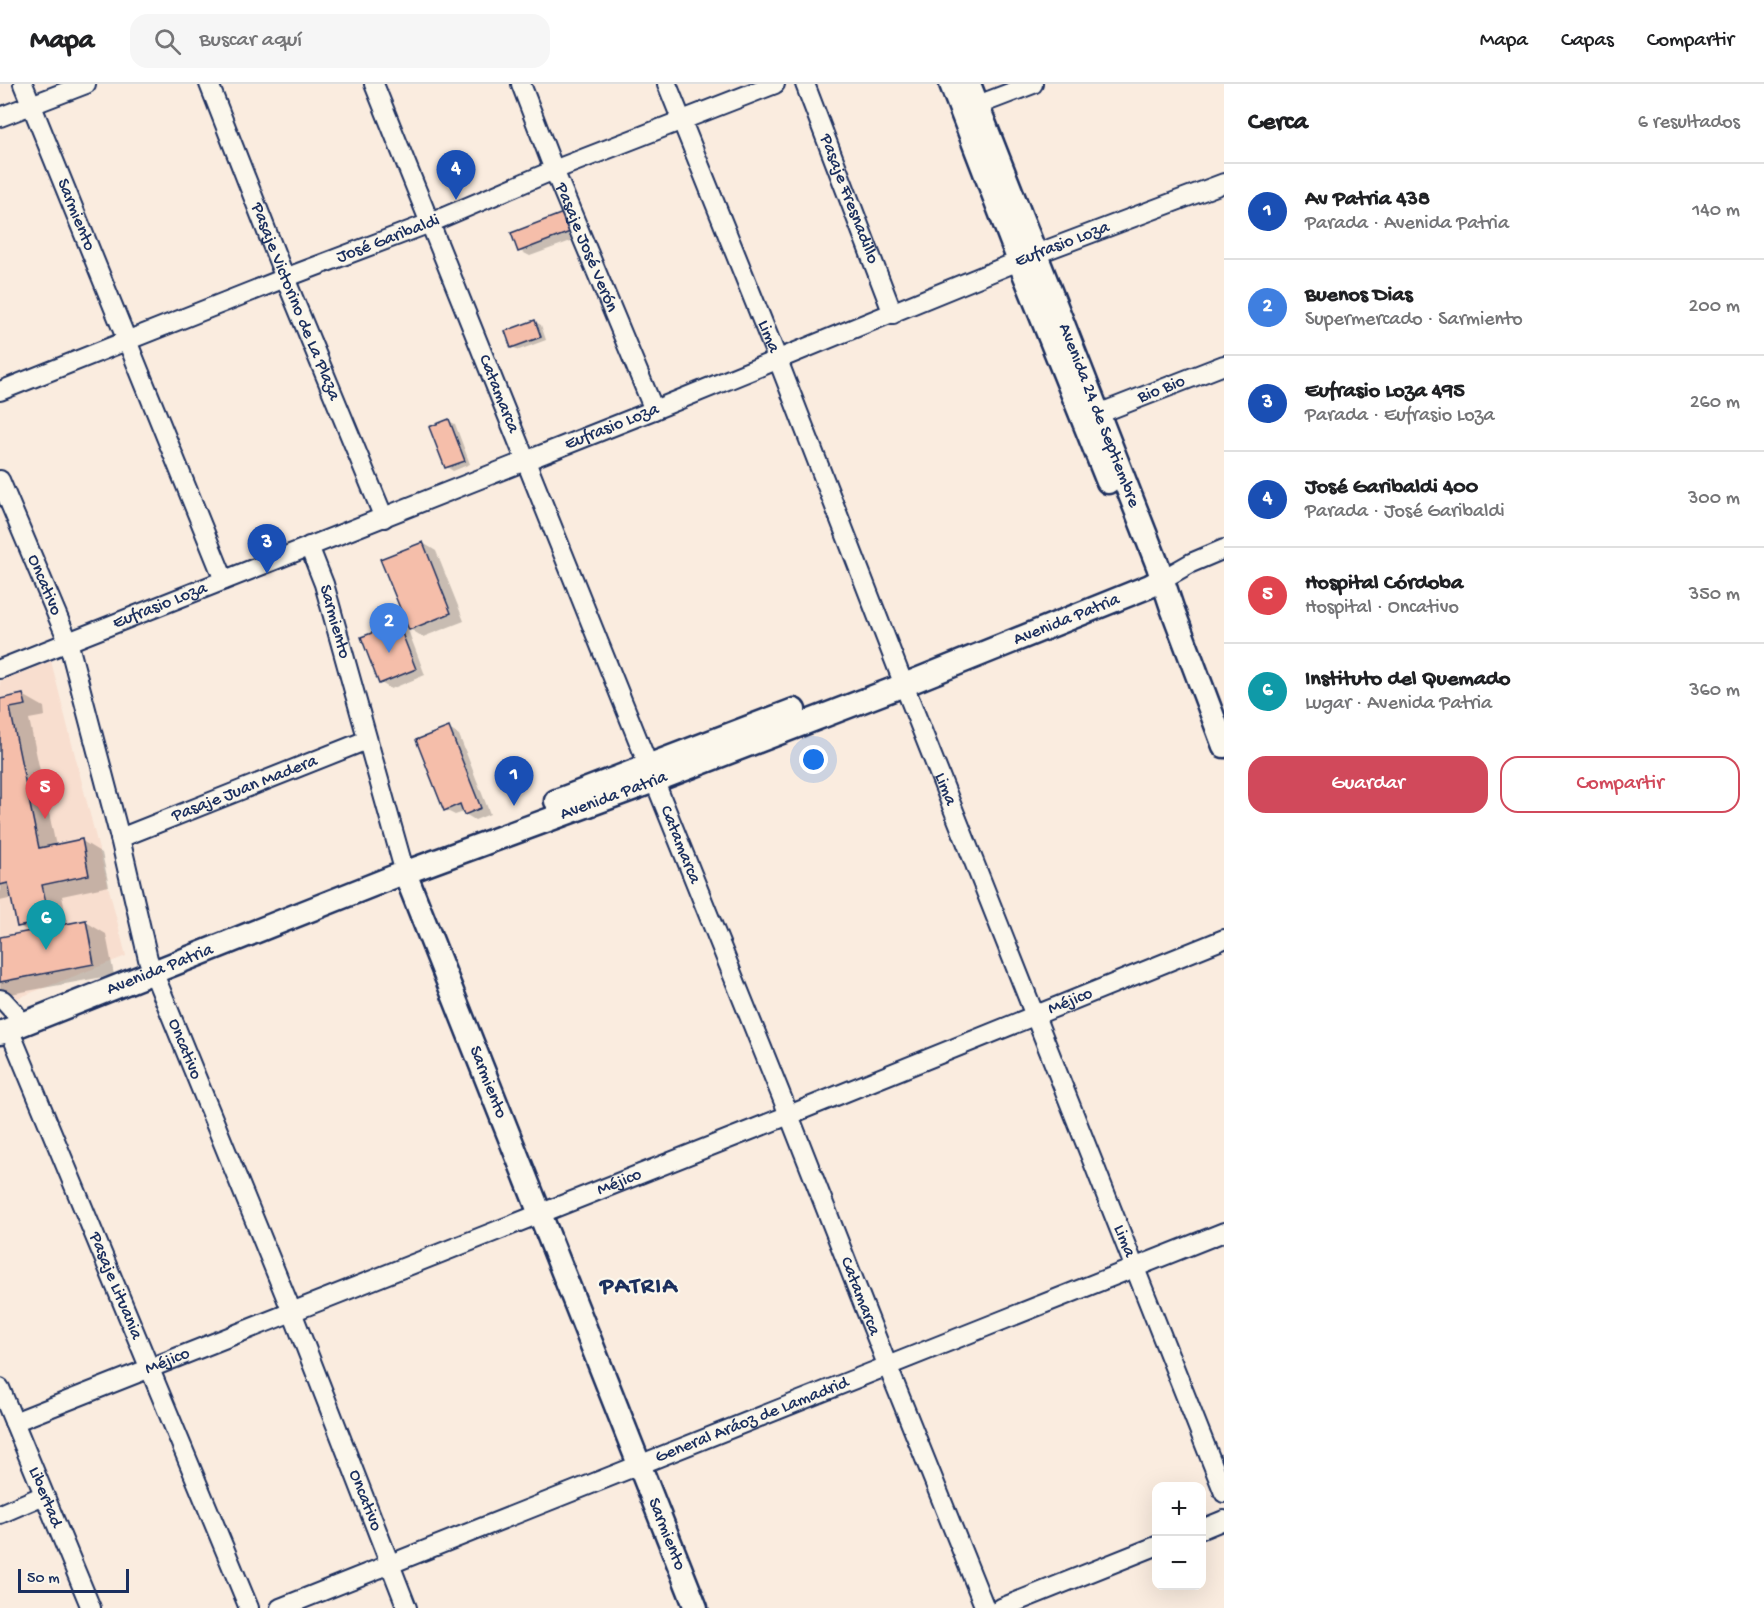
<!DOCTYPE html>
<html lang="es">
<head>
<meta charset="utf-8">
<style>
  body { margin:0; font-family:"Gochi Hand",sans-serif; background:#f6f6f6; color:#202124 }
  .controls { position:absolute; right:18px; bottom:18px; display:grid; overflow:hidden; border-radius:12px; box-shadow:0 6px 24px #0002 }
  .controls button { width:54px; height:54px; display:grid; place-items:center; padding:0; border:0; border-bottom:2px solid #e0e0e0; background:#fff; color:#202124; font:30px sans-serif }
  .scale { position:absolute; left:18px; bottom:15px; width:111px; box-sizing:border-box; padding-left:6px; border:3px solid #1b2f5e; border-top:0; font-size:16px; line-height:21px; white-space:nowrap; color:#1b2f5e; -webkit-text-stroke:4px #fbf7ec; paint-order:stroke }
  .you { position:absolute; left:814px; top:676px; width:21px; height:21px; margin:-15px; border:4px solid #fff; border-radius:50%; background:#1a73e8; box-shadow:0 0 0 9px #1a73e833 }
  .badge { display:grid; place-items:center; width:39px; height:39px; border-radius:50%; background:#d1495b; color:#fff; font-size:20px; font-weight:700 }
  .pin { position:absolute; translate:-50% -50px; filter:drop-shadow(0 2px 3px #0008) }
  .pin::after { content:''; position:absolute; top:32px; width:21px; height:18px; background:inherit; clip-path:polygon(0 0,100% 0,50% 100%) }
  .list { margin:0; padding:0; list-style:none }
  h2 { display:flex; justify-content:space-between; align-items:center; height:78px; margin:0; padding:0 24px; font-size:26px }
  h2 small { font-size:20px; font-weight:400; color:#757577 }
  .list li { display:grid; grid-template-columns:39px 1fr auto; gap:18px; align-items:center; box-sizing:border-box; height:96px; padding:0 24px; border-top:2px solid #e0e0e0 }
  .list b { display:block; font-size:22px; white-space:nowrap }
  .list p { margin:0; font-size:20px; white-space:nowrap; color:#757577 }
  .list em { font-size:20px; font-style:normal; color:#757577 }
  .actions { display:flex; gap:12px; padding:18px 24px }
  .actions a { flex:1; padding:14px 0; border:2px solid #d1495b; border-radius:18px; text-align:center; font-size:21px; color:#d1495b }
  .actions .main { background:#d1495b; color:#fff }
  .icon { flex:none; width:33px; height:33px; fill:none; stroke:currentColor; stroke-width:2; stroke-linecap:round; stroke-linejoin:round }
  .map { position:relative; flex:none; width:1224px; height:1524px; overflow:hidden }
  header { display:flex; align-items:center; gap:36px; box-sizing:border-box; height:84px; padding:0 30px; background:#fff; border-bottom:2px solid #e0e0e0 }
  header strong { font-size:28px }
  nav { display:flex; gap:33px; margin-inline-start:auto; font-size:21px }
  .search { width:420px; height:54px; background:#f6f6f6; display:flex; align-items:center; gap:15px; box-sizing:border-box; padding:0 21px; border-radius:18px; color:#757577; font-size:22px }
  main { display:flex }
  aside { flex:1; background:#fff }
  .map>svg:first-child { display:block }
  .built { fill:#f8decf }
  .shadow { fill:#0003 }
  .building { fill:#f5beaa; stroke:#1b2f5e; stroke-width:1.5 }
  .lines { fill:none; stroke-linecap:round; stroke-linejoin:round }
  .minor-casing { stroke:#1b2f5e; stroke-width:22 }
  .major-casing { stroke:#1b2f5e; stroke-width:27 }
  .minor { stroke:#fbf7ec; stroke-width:18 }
  .major { stroke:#fbf7ec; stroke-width:22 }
  .labels { text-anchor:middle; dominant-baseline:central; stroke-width:4.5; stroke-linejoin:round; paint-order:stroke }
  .street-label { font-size:18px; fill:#1b2f5e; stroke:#fbf7ec }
  .district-label { font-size:24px; font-weight:bold; letter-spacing:1.5px; fill:#1b2f5e; stroke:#fbf7ec }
</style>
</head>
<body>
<header>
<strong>Mapa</strong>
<div class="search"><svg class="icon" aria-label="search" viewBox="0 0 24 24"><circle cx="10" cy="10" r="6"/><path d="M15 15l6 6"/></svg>Buscar aquí</div>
<nav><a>Mapa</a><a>Capas</a><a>Compartir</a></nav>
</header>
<main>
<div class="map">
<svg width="1224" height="1524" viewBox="0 0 1224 1524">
  <rect width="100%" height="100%" fill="#faecdf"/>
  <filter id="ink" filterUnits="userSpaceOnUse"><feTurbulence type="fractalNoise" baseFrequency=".0167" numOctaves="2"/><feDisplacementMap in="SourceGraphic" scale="12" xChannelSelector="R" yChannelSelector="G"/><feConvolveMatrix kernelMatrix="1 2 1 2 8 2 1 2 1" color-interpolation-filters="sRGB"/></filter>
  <g filter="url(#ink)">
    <polygon class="built" points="51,577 126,872 0,921 0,597"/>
    <g class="shadow">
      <polygon points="563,131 579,154 530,172 520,167"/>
      <polygon points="534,237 541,241 546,256 519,266 512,263"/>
      <polygon points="449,337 455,340 470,380 453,387 447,383"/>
      <polygon points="423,459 436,467 464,537 423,553 410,545"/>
      <polygon points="398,540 408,546 425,591 391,605 381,599"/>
      <polygon points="23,611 44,623 45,632 29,635 56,762 82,757 102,769 109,802 62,812 68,841 86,838 106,850 114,891 0,912 0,854 30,848 19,842 13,814 0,817 0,616"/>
      <polygon points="449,645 459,651 490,730 475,736 465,730 464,728 455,731 445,726"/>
    </g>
    <g class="building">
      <polygon points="563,129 570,148 518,168 511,149"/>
      <polygon points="535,236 541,253 511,264 505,247"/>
      <polygon points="449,335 465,377 445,384 429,343"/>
      <polygon points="423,458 451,529 409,546 380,475"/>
      <polygon points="398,539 416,585 379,600 361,553"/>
      <polygon points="23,610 26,621 10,624 39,764 82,755 89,791 42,801 50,836 17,843 8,799 0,801 0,615"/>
      <polygon points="449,643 481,724 464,731 460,720 444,727 416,656"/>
      <polygon points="86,836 94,880 0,898 0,853"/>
    </g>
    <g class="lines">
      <g class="minor-casing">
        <g id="minor">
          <path id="s1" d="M23,0l201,496"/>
          <path id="s2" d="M209,0l76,194 99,240"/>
          <path id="s3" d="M374,0l415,1031 99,252 97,241"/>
          <path id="s4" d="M521,0l33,86 100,240"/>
          <path id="s5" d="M667,0l111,276 126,325 320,808"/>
          <path id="s6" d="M805,0l88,230"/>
          <polyline points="978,21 1033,0"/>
          <polyline points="0,33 86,0"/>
          <path id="s7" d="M0,307l285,-113 145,-55 124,-53 221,-86"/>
          <path id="s8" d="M1098,330l126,-49"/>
          <path id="s9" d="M0,396l68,161 52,197 28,121 144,353 115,296"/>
          <path id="s10" d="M309,462l15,38 81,289"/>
          <polyline points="1163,495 1191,479 1224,465"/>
          <path id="s11" d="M0,585l654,-259 382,-156 188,-71"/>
          <path id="s12" d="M120,754l247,-98"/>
          <polyline points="0,915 3,916 15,929"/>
          <path id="s13" d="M9,945l240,579"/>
          <path id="s14" d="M0,1304l91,220"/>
          <path id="s15" d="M14,1338l775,-307 435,-176"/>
          <polyline points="0,1430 44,1411"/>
          <polyline points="1202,1445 1224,1436"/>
          <path id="s16" d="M280,1524l944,-376"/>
          <polyline points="1001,1524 1156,1462"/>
        </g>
      </g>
      <g class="major-casing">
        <g id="major">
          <polyline points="951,0 1019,177 1108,398"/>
          <path id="s17" d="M969,0l189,482 14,42 52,138"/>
          <polyline points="556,717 794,626"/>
          <path id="s18" d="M405,789l291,735"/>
          <path id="s19" d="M0,949l393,-156 261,-96 250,-96 246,-99 13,-7"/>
        </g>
      </g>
      <use href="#minor" class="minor"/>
      <use href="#major" class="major"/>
    </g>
  </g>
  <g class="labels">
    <g class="street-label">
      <text stroke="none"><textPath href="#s6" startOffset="123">Pasaje Fresnadillo</textPath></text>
      <text stroke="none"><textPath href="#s1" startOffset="141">Sarmiento</textPath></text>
      <text stroke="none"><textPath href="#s7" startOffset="417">José Garibaldi</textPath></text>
      <text stroke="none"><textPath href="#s11" startOffset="1144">Eufrasio Loza</textPath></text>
      <text stroke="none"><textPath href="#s4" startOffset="176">Pasaje José Verón</textPath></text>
      <text stroke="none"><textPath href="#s2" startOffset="234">Pasaje Victorino de La Plaza</textPath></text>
      <text stroke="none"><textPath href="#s5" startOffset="272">Lima</textPath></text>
      <text stroke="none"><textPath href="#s8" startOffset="68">Bio Bio</textPath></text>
      <text stroke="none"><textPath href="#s3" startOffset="334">Catamarca</textPath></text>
      <text stroke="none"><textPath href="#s17" startOffset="356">Avenida 24 de Septiembre</textPath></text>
      <text stroke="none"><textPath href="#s11" startOffset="658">Eufrasio Loza</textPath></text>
      <text stroke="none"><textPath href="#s9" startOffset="114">Oncativo</textPath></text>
      <text stroke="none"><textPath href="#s11" startOffset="172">Eufrasio Loza</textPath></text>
      <text stroke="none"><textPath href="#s19" startOffset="1144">Avenida Patria</textPath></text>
      <text stroke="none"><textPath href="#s10" startOffset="80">Sarmiento</textPath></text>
      <text stroke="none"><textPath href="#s12" startOffset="134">Pasaje Juan Madera</textPath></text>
      <text stroke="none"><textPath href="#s5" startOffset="758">Lima</textPath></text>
      <text stroke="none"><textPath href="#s19" startOffset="658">Avenida Patria</textPath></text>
      <text stroke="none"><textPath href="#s3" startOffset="820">Catamarca</textPath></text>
      <text stroke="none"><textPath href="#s19" startOffset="172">Avenida Patria</textPath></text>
      <text stroke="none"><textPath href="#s15" startOffset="1137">Méjico</textPath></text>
      <text stroke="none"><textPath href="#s9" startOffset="600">Oncativo</textPath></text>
      <text stroke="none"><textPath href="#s18" startOffset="225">Sarmiento</textPath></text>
      <text stroke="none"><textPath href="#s15" startOffset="651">Méjico</textPath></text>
      <text stroke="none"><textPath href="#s5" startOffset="1244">Lima</textPath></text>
      <text stroke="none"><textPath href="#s13" startOffset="278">Pasaje Lituania</textPath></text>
      <text stroke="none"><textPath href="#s3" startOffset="1306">Catamarca</textPath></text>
      <text stroke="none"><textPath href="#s15" startOffset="165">Méjico</textPath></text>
      <text stroke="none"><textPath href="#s16" startOffset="508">General Aráoz de Lamadrid</textPath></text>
      <text stroke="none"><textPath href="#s14" startOffset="118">Libertad</textPath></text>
      <text stroke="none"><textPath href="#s9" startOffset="1086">Oncativo</textPath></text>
      <text stroke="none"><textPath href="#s18" startOffset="711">Sarmiento</textPath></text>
    </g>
    <g class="district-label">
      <text x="639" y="1203">PATRIA</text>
    </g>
  </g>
</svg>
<div class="controls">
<button>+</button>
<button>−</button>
</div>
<div class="scale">50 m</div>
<div class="you"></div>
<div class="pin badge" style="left:514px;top:722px;background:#1a4fb4">1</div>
<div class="pin badge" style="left:389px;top:569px;background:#3f7fe0">2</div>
<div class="pin badge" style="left:267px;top:490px;background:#1a4fb4">3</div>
<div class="pin badge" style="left:456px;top:116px;background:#1a4fb4">4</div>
<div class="pin badge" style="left:45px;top:735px;background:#e0444e">5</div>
<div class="pin badge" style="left:46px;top:866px;background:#0f9aa8">6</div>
</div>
<aside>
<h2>Cerca<small>6 resultados</small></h2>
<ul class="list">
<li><span class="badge" style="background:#1a4fb4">1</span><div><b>Av Patria 438</b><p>Parada · Avenida Patria</p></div><em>140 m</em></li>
<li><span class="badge" style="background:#3f7fe0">2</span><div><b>Buenos Dias</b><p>Supermercado · Sarmiento</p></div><em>200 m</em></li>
<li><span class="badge" style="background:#1a4fb4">3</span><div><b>Eufrasio Loza 495</b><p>Parada · Eufrasio Loza</p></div><em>260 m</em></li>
<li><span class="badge" style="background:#1a4fb4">4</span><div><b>José Garibaldi 400</b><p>Parada · José Garibaldi</p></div><em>300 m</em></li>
<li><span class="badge" style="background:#e0444e">5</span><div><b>Hospital Córdoba</b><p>Hospital · Oncativo</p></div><em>350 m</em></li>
<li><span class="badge" style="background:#0f9aa8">6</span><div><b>Instituto del Quemado</b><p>Lugar · Avenida Patria</p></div><em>360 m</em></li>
</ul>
<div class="actions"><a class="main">Guardar</a><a>Compartir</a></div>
</aside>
</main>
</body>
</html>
